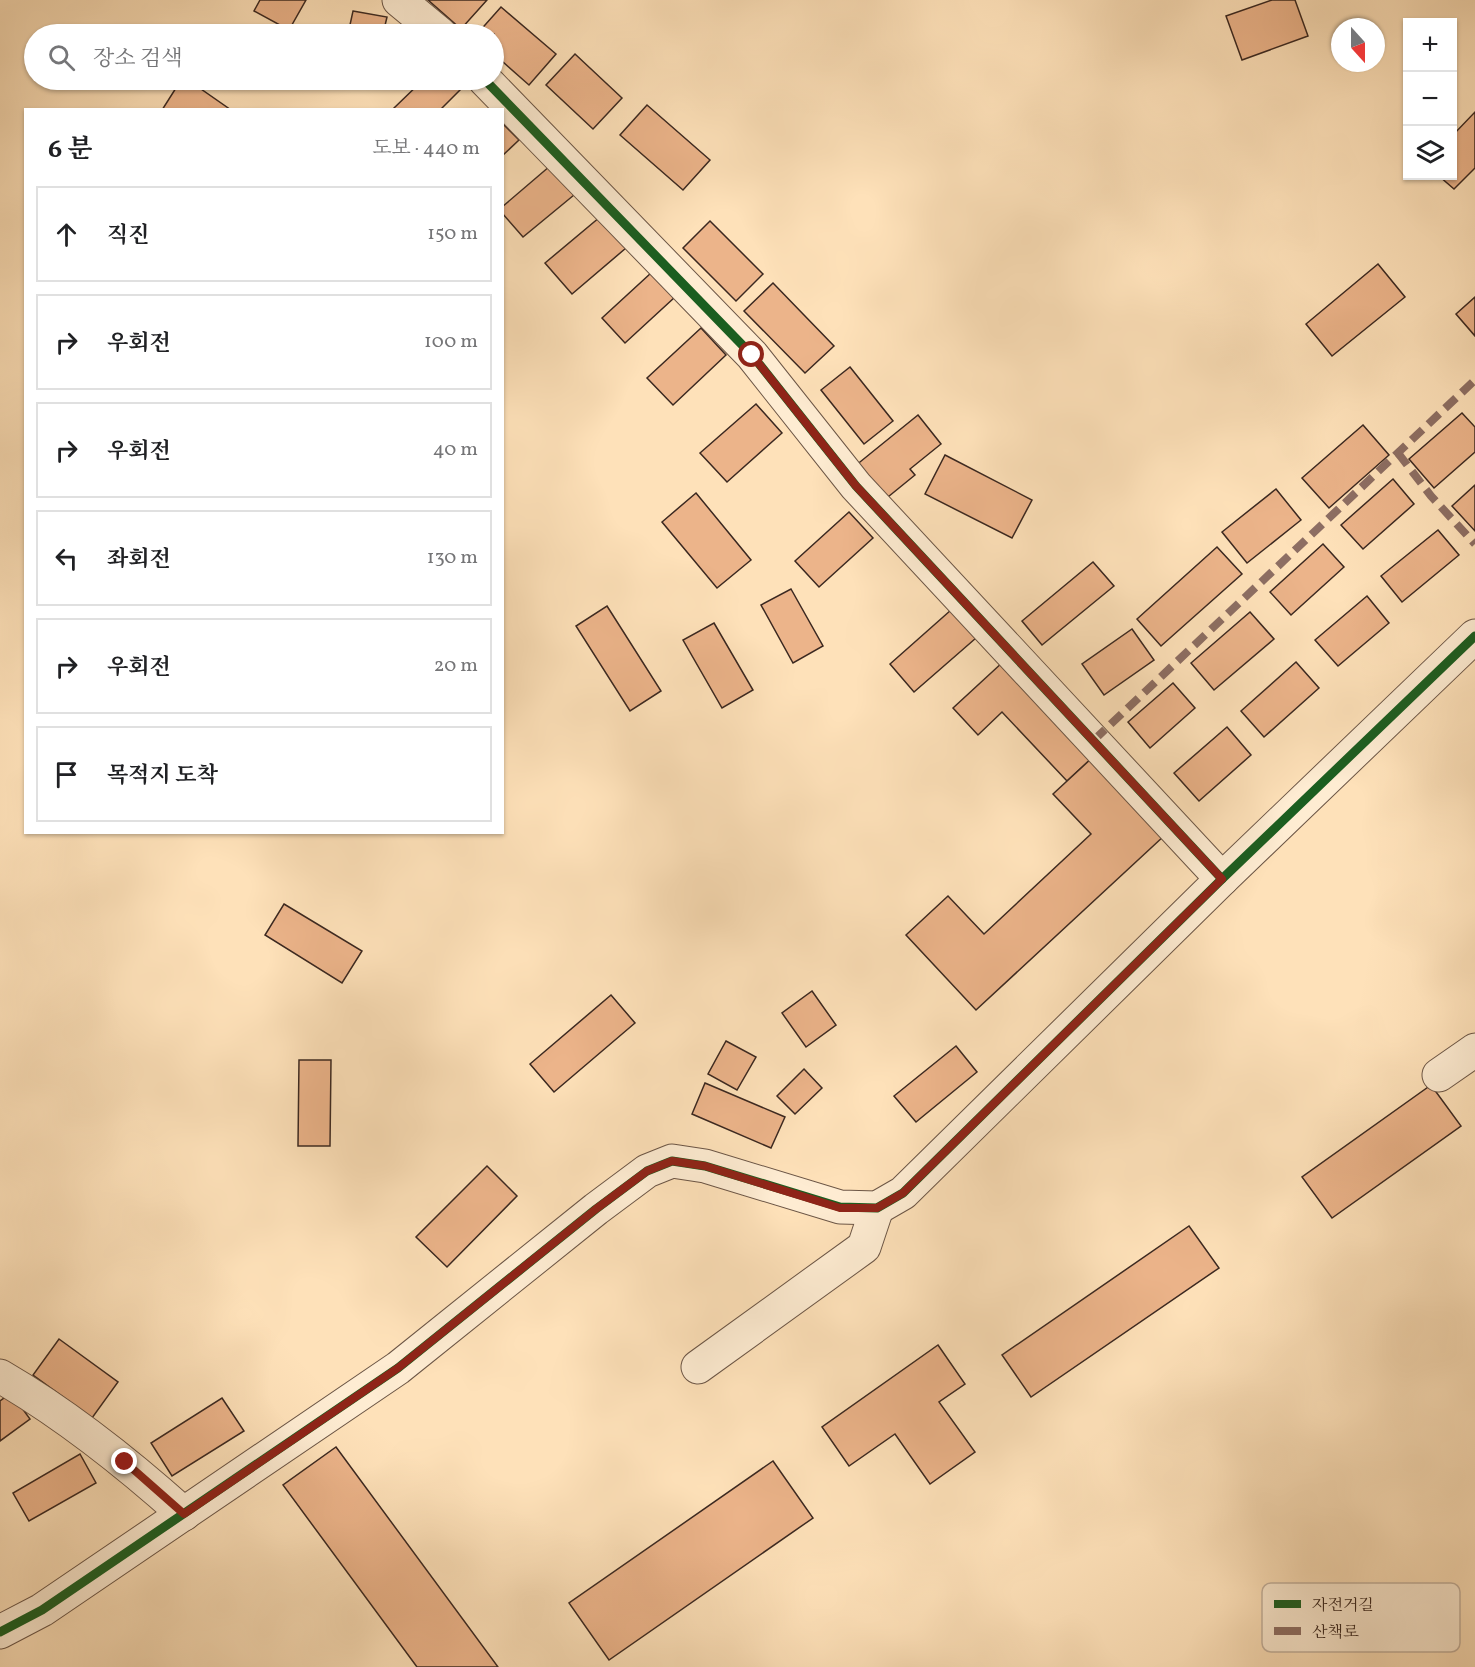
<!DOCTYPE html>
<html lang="ko">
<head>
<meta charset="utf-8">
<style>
  body { margin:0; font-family:Vollkorn,"Noto Serif KR",serif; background:#f2f2f2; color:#202124 }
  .controls { position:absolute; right:18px; top:18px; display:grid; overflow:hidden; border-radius:0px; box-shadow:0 2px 4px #0004 }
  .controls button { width:54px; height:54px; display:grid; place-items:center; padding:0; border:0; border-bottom:2px solid #e0e0e0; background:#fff; color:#202124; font:30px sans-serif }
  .compass { position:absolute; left:1331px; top:18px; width:54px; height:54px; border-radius:50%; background:#fff; box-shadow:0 2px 4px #0004; rotate:159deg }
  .stop { position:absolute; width:18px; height:18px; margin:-14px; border:4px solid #8f2418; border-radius:50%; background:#fff }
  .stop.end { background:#8f2418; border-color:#fff; box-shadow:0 2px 6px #0008 }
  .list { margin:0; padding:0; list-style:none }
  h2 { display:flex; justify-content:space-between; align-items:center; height:78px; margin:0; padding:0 24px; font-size:26px }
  h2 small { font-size:20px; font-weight:400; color:#757577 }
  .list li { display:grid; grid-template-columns:39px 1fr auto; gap:18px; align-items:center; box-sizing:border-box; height:96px; margin:0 12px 12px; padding:0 12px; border:2px solid #e0e0e0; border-radius:0px }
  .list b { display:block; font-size:22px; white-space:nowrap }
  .list em { font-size:20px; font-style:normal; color:#757577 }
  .icon { flex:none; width:33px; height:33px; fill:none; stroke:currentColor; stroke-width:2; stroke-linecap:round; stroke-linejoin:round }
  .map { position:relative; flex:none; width:1475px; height:1667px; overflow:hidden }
  .search { position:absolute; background:#fff; box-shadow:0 2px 4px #0004; left:24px; top:24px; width:480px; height:66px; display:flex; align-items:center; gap:15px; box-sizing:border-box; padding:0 21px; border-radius:33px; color:#757577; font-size:22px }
  .panel { position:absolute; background:#fff; box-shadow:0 2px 4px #0004; left:24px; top:108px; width:480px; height:726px; border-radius:0px }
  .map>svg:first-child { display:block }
  .building { fill:#ecb48a; stroke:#3b2820; stroke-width:1.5 }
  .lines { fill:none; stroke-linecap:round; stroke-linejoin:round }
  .street-casing { stroke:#6c5646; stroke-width:35 }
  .street { stroke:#feecd2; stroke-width:33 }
  .quiet { stroke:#8d6e63; stroke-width:8; stroke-dasharray:15 8; stroke-linecap:butt }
  .cycleway-casing { stroke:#feecd2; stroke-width:13 }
  .cycleway { stroke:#1b5e20; stroke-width:9 }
  .route { stroke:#8f2418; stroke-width:8 }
  .key { fill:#feecd2; stroke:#c4b19d; stroke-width:1.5 }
  .key-label { font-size:16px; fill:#3b2820 }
</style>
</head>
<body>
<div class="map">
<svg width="1475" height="1667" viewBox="0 0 1475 1667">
  <rect width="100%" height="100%" fill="#fee1b9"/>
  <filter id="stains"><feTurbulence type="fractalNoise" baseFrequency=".00333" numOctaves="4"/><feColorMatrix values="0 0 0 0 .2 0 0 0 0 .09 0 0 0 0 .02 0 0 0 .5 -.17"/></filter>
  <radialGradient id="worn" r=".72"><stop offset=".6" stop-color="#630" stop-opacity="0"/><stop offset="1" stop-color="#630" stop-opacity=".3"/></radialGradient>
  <g class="building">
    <polygon points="260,0 306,0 289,30 254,11"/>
    <polygon points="428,0 487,0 461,29"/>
    <polygon points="1272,0 1295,0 1308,36 1242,60 1226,16"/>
    <polygon points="501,7 556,54 529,85 494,54 494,34 477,34"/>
    <polygon points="353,11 387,17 383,34 348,34"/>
    <polygon points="575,54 622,98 593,129 546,85"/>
    <polygon points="181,80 188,80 231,110 162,110"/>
    <polygon points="423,80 458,80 464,86 440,110 396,110 394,108"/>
    <polygon points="647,105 710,160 683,190 620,135"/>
    <polygon points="1475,112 1475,168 1454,189 1439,176 1452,176 1452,136"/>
    <polygon points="502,123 519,140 502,156"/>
    <polygon points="550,166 574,195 523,237 502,213 502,207"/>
    <polygon points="600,217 626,248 572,294 545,263"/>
    <polygon points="710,221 763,274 736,301 683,248"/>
    <polygon points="1378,264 1405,297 1332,356 1306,324"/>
    <polygon points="651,273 675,297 625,343 602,318"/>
    <polygon points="773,283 834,346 805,373 744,311"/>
    <polygon points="1475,297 1475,336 1456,314"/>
    <polygon points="701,328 726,355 673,405 647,378"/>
    <polygon points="850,367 893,421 864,444 821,390"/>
    <polygon points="756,404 782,433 727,482 700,453"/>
    <polygon points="1462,413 1475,427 1475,452 1434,488 1409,459"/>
    <polygon points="918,415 941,444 910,469 915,475 883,501 855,466"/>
    <polygon points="1363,425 1389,455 1329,508 1302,478"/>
    <polygon points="945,455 1032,500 1012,538 925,494"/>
    <polygon points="1393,479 1414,504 1363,549 1341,525"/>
    <polygon points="1475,485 1475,531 1452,506"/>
    <polygon points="1276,489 1301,520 1247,563 1222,532"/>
    <polygon points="696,493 751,560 717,588 662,522"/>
    <polygon points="849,512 873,538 819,587 795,561"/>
    <polygon points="1438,530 1459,555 1402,602 1381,576"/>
    <polygon points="1323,544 1344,567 1291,615 1270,592"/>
    <polygon points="1217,547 1242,574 1161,646 1137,619"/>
    <polygon points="1093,562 1114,586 1042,645 1022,621"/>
    <polygon points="791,589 823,646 793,663 761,605"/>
    <polygon points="1367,596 1389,623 1338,666 1315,640"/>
    <polygon points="607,606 661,691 630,711 576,626"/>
    <polygon points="951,610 976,638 914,692 890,664"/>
    <polygon points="1250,612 1274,639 1214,690 1191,663"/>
    <polygon points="714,623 753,690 722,708 683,640"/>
    <polygon points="1132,629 1154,660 1104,695 1082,664"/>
    <polygon points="1004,661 1093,757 1067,781 1002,712 978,735 953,708"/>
    <polygon points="1296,662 1319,688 1264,737 1241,711"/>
    <polygon points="1173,683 1195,708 1150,748 1128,722"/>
    <polygon points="1227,727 1251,755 1199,801 1174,773"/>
    <polygon points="1093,757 1165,835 976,1010 906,935 948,896 984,934 1091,834 1053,794"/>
    <polygon points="284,904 362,951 342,983 265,935"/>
    <polygon points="812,991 836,1025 806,1047 782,1013"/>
    <polygon points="611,995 635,1023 554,1092 530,1064"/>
    <polygon points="726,1041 756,1057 737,1090 708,1074"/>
    <polygon points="956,1046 977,1072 916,1122 894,1096"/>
    <polygon points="299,1060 331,1060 330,1146 298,1146"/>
    <polygon points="804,1069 822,1088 795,1114 777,1096"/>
    <polygon points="705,1083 785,1117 771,1148 692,1114"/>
    <polygon points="1431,1085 1461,1126 1332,1218 1302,1177"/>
    <polygon points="487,1166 517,1196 447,1267 416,1237"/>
    <polygon points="1189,1226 1219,1268 1031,1397 1002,1355"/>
    <polygon points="59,1339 118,1382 92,1418 33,1375"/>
    <polygon points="938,1345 965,1384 939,1402 975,1452 930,1484 895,1434 849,1466 822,1427"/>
    <polygon points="11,1393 30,1419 0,1441 0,1401"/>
    <polygon points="222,1398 244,1431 172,1476 151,1443"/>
    <polygon points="336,1447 498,1667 417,1667 283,1485"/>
    <polygon points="80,1454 96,1483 29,1521 13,1493"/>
    <polygon points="773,1461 813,1518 609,1660 569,1603"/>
  </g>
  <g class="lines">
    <g class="street-casing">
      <g id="street">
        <polyline points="399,0 440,34"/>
        <polyline points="485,80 752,355 856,486 1222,879"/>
        <polyline points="1439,1075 1475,1050"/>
        <polyline points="698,1367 864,1247 877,1208"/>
        <path d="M0,1376c67,39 126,86 184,138"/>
        <polyline points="0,1632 42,1610 398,1368 596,1209 647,1171 672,1161 705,1166 840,1207 877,1208 903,1193 1222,879 1475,636"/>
      </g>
    </g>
    <use href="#street" class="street"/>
    <g class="quiet">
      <polyline points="1398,453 1431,496 1475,544"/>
      <polyline points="1094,740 1475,380"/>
    </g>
    <g class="cycleway-casing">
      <g id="cycleway">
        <polyline points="485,80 752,355 856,486 1222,879"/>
        <polyline points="0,1632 42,1610 398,1368 596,1209 647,1171 672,1161 705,1166 840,1207 877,1208 903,1193 1222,879 1475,636"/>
      </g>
    </g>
    <use href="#cycleway" class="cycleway"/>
  </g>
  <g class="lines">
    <polyline class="route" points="125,1462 184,1514 398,1368 596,1209 647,1171 672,1161 705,1166 840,1208 877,1208 903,1193 1222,879 856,486 752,355"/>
  </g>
  <rect x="1262" y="1583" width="198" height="69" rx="9" class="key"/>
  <rect x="1274" y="1600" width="27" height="8" fill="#1b5e20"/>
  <rect x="1274" y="1627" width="27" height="8" fill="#8d6e63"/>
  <g class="key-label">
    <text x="1312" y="1610">자전거길</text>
    <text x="1312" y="1637">산책로</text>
  </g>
  <rect width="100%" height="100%" filter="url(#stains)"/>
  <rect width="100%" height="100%" fill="url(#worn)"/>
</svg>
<div class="controls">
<button>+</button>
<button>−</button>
<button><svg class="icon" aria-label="layers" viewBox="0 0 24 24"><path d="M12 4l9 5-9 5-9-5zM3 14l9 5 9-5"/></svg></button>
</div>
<svg class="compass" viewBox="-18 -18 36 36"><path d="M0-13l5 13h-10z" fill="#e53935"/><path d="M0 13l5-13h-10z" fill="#757577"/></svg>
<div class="stop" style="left:752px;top:355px"></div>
<div class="stop end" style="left:125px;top:1462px"></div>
<div class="search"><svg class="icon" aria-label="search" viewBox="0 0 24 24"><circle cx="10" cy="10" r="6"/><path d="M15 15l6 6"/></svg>장소 검색</div>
<section class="panel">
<h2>6 분<small>도보 · 440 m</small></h2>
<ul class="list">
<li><svg class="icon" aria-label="ahead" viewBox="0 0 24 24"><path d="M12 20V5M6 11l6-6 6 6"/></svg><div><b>직진</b></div><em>150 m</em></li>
<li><svg class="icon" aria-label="right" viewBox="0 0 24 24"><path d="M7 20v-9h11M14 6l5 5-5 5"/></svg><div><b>우회전</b></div><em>100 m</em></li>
<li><svg class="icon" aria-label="right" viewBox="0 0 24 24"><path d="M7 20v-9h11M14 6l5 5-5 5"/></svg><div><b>우회전</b></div><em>40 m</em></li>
<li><svg class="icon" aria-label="left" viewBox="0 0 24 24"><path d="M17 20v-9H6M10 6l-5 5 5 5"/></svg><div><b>좌회전</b></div><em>130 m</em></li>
<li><svg class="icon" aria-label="right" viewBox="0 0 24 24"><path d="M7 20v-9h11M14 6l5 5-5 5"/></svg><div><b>우회전</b></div><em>20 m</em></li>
<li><svg class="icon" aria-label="arrive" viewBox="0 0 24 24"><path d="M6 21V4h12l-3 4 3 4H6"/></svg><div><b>목적지 도착</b></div></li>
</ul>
</section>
</div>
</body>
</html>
